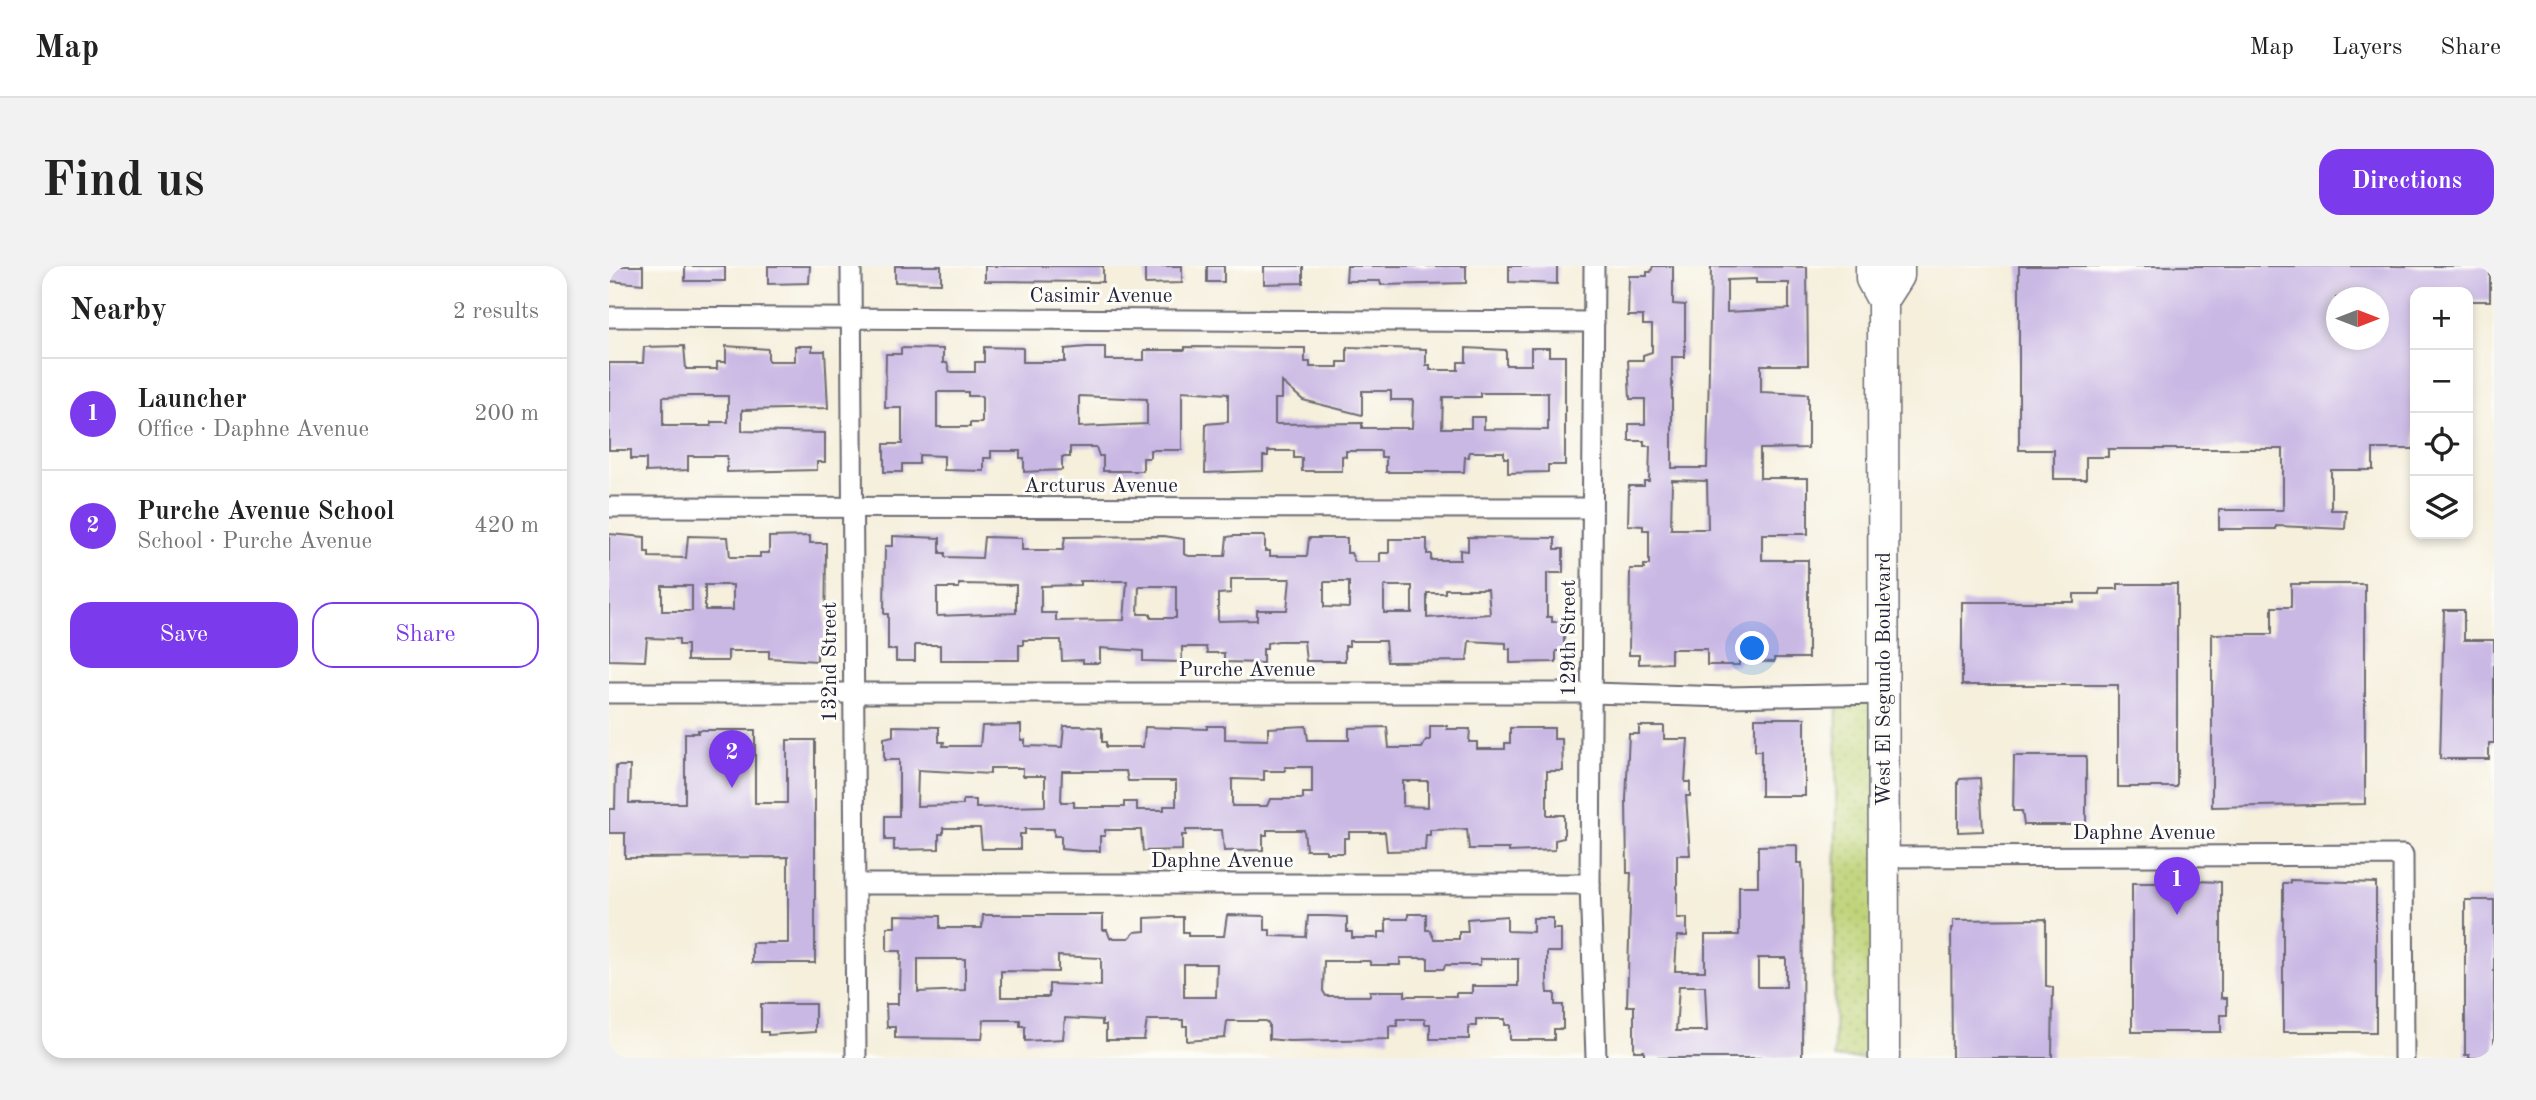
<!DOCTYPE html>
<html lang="en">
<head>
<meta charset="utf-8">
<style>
  body { margin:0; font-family:"Old Standard TT",serif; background:#f2f2f2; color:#222 }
  .controls { position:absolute; right:21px; top:21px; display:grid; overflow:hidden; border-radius:14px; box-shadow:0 4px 10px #0003 }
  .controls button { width:63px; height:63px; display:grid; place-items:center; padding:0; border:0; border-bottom:2px solid #e0e0e0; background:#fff; color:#222; font:35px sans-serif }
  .compass { position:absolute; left:1717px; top:21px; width:63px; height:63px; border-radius:50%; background:#fff; box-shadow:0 4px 10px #0003; rotate:90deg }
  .you { position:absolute; left:1144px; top:383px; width:24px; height:24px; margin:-18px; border:5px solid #fff; border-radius:50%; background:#1a73e8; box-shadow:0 0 0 10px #1a73e833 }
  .badge { display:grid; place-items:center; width:46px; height:46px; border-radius:50%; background:#7c3aed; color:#fff; font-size:23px; font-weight:700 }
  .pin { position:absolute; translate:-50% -58px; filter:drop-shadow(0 2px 4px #0008) }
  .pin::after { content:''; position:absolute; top:37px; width:24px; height:21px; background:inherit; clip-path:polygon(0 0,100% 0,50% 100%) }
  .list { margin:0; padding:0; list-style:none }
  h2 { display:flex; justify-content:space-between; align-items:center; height:91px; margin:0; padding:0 28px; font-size:30px }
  h2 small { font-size:23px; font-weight:400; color:#767676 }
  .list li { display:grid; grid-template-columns:46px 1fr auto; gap:21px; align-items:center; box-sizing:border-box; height:112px; padding:0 28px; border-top:2px solid #e0e0e0 }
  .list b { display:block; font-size:26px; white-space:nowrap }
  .list p { margin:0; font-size:23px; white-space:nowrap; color:#767676 }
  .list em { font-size:23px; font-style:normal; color:#767676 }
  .actions { display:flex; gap:14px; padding:21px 28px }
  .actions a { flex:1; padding:16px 0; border:2px solid #7c3aed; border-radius:21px; text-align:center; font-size:24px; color:#7c3aed }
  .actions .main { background:#7c3aed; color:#fff }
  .icon { flex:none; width:38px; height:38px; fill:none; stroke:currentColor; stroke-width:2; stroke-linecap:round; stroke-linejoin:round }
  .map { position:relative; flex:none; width:1885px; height:792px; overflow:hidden; border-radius:21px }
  header { display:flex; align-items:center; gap:42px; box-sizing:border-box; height:98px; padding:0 35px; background:#fff; border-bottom:2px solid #e0e0e0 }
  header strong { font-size:33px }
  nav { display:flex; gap:38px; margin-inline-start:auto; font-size:24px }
  .intro { display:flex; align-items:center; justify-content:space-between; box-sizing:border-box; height:168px; padding:0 42px }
  h1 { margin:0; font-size:49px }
  .button { padding:18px 32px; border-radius:21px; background:#7c3aed; color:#fff; font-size:24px; font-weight:700 }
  main { display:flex; gap:42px; padding:0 42px }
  aside { flex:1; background:#fff; border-radius:21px; box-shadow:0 4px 10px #0003 }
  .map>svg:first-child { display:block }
  .grass { fill:url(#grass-dots); stroke:#707a58; stroke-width:2 }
  .building { fill:#c9b7e4; fill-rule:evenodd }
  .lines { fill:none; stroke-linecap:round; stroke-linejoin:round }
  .street-casing { stroke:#6c6a73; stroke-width:23 }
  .primary-casing { stroke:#6c6a73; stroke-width:33 }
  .street { stroke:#fff; stroke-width:19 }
  .primary { stroke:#fff; stroke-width:30 }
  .labels { text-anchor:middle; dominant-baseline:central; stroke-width:6; stroke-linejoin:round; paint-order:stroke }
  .street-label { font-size:21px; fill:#22223b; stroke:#fdfcf7 }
</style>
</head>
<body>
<header>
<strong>Map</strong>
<nav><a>Map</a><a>Layers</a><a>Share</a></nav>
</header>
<div class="intro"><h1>Find us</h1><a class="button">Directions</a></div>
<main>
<aside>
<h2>Nearby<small>2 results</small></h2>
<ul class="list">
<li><span class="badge">1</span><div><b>Launcher</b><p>Office · Daphne Avenue</p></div><em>200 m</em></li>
<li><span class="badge">2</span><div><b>Purche Avenue School</b><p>School · Purche Avenue</p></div><em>420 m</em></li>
</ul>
<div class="actions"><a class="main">Save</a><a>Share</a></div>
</aside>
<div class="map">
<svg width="1885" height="792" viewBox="0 0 1885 792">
  <defs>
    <pattern id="grass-dots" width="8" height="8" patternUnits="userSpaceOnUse" patternTransform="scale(1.75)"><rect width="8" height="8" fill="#bdd276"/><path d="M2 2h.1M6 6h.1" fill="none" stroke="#a2b467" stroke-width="1.8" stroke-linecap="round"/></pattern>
  </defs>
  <rect width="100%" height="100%" fill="#fdfcf7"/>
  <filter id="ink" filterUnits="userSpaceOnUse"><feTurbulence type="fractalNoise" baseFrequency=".0143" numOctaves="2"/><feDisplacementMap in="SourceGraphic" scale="14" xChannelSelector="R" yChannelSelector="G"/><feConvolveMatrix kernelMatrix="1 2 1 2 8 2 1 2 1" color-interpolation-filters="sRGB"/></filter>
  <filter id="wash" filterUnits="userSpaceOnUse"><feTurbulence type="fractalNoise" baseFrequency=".00686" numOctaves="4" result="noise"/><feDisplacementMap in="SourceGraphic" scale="28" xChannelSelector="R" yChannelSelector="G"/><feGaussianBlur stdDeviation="1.57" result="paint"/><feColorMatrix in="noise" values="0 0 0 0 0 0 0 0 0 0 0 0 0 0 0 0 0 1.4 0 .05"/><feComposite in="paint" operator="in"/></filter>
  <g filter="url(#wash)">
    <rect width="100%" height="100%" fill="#f5efdc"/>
    <polygon class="grass" points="1275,428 1275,792 1225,792 1228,429"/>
    <g id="blocks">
      <g class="building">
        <polygon points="0,0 34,0 34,18 0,15"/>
        <rect x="76" y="0" width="40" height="15"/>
        <polygon points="159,0 201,0 200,17 159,18"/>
        <polygon points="286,0 332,0 332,17 286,16"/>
        <polygon points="376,0 494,0 494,16 376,15"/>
        <polygon points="536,0 573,0 573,17 536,18"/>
        <rect x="598" y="0" width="17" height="16"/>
        <polygon points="655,0 694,0 694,17 655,18"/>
        <polygon points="738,0 857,0 857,17 772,19 771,15 737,15"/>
        <polygon points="900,0 948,0 948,18 900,16"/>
        <path d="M1044,0h20v38l12,1v52h-13v111h35l4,-202 96,1 1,98h-47v27l47,2v54l-48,1v29h48v56h-46v26h46v98h-34v4l-35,-1v4h-32v-16h-36v14l-32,1v-9h-10l1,-86h14v-4h5v-35h-6v-4l-15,-1 1,-39h15v-5h5l1,-35h-6v-5h-15v-17h16v-25h-15l-2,-39h15v-5l9,-3v-27h-9v-9h-15l1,-40h18v-4h4zM1147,13v4h33v26l-62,3v-32zM1063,214l35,1 1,48h-37z"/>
        <path d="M1410,0h471v35h-22v-9h-53v157h-42v21h-42v40h15l-1,19 -69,-3v3h-57v-19h64v-61h-175v8h-22v22h-32v-29h-35zM1727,32h42v42h-42z"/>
        <path d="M75,80l2,23h31v-7h9v-16l42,3v12h27v-15h17v5h13l3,57 -86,2v21l83,2v29h-8v8l-90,2v-16h-39v14l-42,2v-13h-15v-9h-22v-87h34l1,-16zM80,130h39v26h-17v4h-48v-29z"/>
        <path d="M375,81l39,1v14h42v-13l22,-2h18v13h39v-10h41v-3l120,1v14h5v5h28v-5h9v-15l79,2v16h4v5h28v-8h8v-14l40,2v15h25v-17h18v8h16v109h-17v7l-40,1v-15h-4v-6h-35v5h-4l-1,15h-78v-15h-5v-6h-35v6l-4,-1v15h-40v-13h-8v-7h-26v5h-5v15l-58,2 1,-49 22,-2v-28l-46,-3v59h-32v8h-7v13h-40v-15h-4l-3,-9h-26v10h-8v13l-38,2v-14h-4v-7h-29v7h-7v13l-40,-1v-14l-25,-1v9h-17v8h-18v-28h18v-36h-17l1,-54h15v-6l42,1v14h4l3,9h25v-10h9zM673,116l21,18 59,15v-24h29v9h22l-1,28h-50v-5l-87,1v-25h7zM328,126h31v4h14v27h-12v4h-33zM871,127h68v37l-64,-1v-12h-13v11h-29l1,-31h37zM470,130l68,3v25l-68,3z"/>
        <path d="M0,268l36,3v15h4v5l37,1 2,-22 40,1 2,20h30v-4h9v-16l41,-1v7h16l-1,107h-8v11l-48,-3v-7h-41v10h-41v-16h-8v-6l-32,-1 -2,23 -36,-1zM96,319h28v25h-28zM53,320h30v25h-30z"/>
        <path d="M284,270l47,2v15h5v4l37,1 2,-21 38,1v12h41l2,-13 99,-1 20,3v15l5,2h36l2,-19 6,-1h32v15h5v5h37l2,-18h38v15h4l4,9h25v-9h9v-14h38v15h4v6h29v-10l8,1v-14l87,1v11h8v24h-16v44h5v5h12v29h-8v11l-46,1v-14h-4v-6l-37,-2 -2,20 -80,1 -2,-21h-36v5h-4v15h-39l-2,-20h-26l-11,2v6h-4v14l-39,-1v-9h-17l-1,-6h-24v15l-39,-1v-10l-43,-3v15h-17v-3l-21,1 -1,-21h-38v5h-4v15h-79v-15h-25v16h-19v-11h-8v-36h-4l1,-68h8zM622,313h59l-3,31h-30v10l-39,1v-27l13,-1zM471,315h47l-3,39 -68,1v-8h-15v-27l39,-1zM715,316h25v26l-25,-1zM350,318l57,1v28l-79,3v-28h22zM530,320h37v32h-25v-4h-13zM775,320h28v27h-28zM836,323h43l2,25 -63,4v-25h18z"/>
        <polygon points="1509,318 1568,318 1568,521 1509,521 1509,419 1353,419 1353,336 1465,336 1465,328 1491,328 1491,323 1509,323"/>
        <polygon points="1682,318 1756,318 1756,538 1603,541 1603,368 1663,368 1663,341 1682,341"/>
        <polygon points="1835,344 1855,344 1855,374 1885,374 1885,477 1880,477 1880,493 1831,493"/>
        <polygon points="1146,452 1196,452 1196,530 1152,530 1152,485 1146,485"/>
        <path d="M412,459v15h4v6l37,1 2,-21h17l21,2v14h4v5h37l2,-20 62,2v-3h18v13l43,1v-12l38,-2 2,14h41v-12l38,-1 2,21h33l4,-8h4v-14h17v3h23l-1,13h8v7h28v-6h5v-15h44v11h8l1,32h-16v44h17v23l-9,2v10l-46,2v-3h-40l-2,-20 -37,1v5h-4l-1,15 -38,1 -2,-19h-36v6h-5v15h-18v-3h-20l-2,-20h-37v5h-4v15l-39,1 -2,-21h-36v5h-4v15l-39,1 -2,-21h-36v6h-5v15h-18l-21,-2v-13h-7v-7h-29v5h-5v15h-38l-2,-21h-37v6h-4v15l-45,1v-10h-9v-24h14v-56h-15v-22l9,-2v-10l46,1v15h5l-1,4h37l2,-20zM676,501h27v26h-9v6h-33l-3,7h-35v-27l32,1v-9h21zM381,502h33v8h22v30l-69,2v-8h-13v5l-46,1 1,-36 72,4zM453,505h64l2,10h48v25h-12v4h-27v-8h-13v5h-50v-5h-13zM794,515h25v26l-25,-1z"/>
        <path d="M1030,460h25v13h24l-3,43h5v14h-4l4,59h-13v63h10v18h-10l-2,35h30v-36h34v-49h19v-40l39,-1v18h5l1,23 -1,172h-158v-7h-10v-45h-7l4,-133h-4l-1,-74 3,-65h10zM1149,692h28v29h-28zM1070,720h26l2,45h-31z"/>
        <polygon points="89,464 146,464 146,537 178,537 178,474 206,474 206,697 143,697 143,677 179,677 179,591 16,592 16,567 0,567 0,543 6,543 7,500 21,500 20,537 76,537 76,467 89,467"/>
        <polygon points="1405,490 1477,490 1477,559 1415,559 1413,545 1404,545"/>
        <polygon points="1371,512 1374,565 1349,566 1349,516 1351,513"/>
        <polygon points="1559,614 1612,616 1612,732 1618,732 1618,749 1612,749 1612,766 1523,766 1523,617 1559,617"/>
        <polygon points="1681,614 1767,617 1767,766 1674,766 1674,617 1681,617"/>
        <polygon points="1856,634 1885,634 1885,792 1860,792 1860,789 1856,789"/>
        <path d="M799,648h18v16h4l4,9h25v-7h9l-1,-13 40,-3v15l26,1v-14h20v11h8v23h-14v29l1,12h7v12h8v24h-9v11h-44v-15h-5v-6h-29v7h-7v13h-39v-15h-5v-5h-28v7h-8v13l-100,2 -20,-2v-15l-4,-3h-38l-2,17 -38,3v-15h-4v-6h-36l-3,20h-38v-15h-4v-5l-37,-2 -2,21 -38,2v-15h-5v-6h-36l-2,19 -87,-1v-11h-8l-1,-23h12v-11h2l1,-42h-14v-24h8v-12l45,1v12h42l1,-13h120v15h4l3,8h19l6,-6 10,-1v-13l21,-1h17v15h5v4h36l3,-21 38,1v14h5v6l36,1 2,-21h18l21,1v15h5v6h27v-6h7v-13h22zM449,690l43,2v28l-52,-2v13h-48v-26l57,1zM791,692h28v11h16l1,-4h35v-6h38v27h-46v7h-16v3h-51v-5h-35v5h-44l-3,-5 1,-30h46v4h30zM309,693h47v31l-47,2zM575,698h33l-1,33h-32z"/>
        <polygon points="1437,653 1437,720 1444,721 1443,792 1343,792 1342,662 1344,662 1344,654"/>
        <polygon points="152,738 206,738 206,766 159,769 159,766 152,766"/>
      </g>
    </g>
  </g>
  <g filter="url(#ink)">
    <use href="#blocks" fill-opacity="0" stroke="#6c6a73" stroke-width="2"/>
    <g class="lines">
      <g class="street-casing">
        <g id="street">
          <polyline points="242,0 247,792"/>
          <polyline points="985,0 981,618 987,792"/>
          <polyline points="0,51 985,56"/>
          <polyline points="0,241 983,242"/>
          <polyline points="0,427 982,427 1119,431 1275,428"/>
          <polyline points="1276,591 1794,589 1795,792"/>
          <polyline points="246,618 981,618"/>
        </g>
      </g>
      <g class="primary-casing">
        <g id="primary">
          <polyline points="1262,0 1262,13 1274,35 1275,792"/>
          <polyline points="1274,35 1290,10 1290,0"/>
        </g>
      </g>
      <use href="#street" class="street"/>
      <use href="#primary" class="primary"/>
    </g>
  </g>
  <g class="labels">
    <g class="street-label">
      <text x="492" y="30">Casimir Avenue</text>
      <text x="492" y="220">Arcturus Avenue</text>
      <text transform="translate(960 372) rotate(-90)">129th Street</text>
      <text transform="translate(221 396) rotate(-90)">132nd Street</text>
      <text x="638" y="404">Purche Avenue</text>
      <text transform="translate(1275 413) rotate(-90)">West El Segundo Boulevard</text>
      <text x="1535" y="567">Daphne Avenue</text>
      <text x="613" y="595">Daphne Avenue</text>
    </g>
  </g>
</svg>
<div class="controls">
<button>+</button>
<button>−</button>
<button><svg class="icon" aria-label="locate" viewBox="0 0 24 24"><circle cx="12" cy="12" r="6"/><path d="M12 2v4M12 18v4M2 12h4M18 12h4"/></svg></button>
<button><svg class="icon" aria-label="layers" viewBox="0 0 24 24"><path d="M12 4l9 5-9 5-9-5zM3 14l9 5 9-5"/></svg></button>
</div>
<svg class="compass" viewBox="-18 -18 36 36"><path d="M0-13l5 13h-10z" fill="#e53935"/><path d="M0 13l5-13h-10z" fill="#767676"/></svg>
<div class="you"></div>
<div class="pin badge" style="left:1568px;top:649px">1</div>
<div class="pin badge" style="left:123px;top:522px">2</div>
</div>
</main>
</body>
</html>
